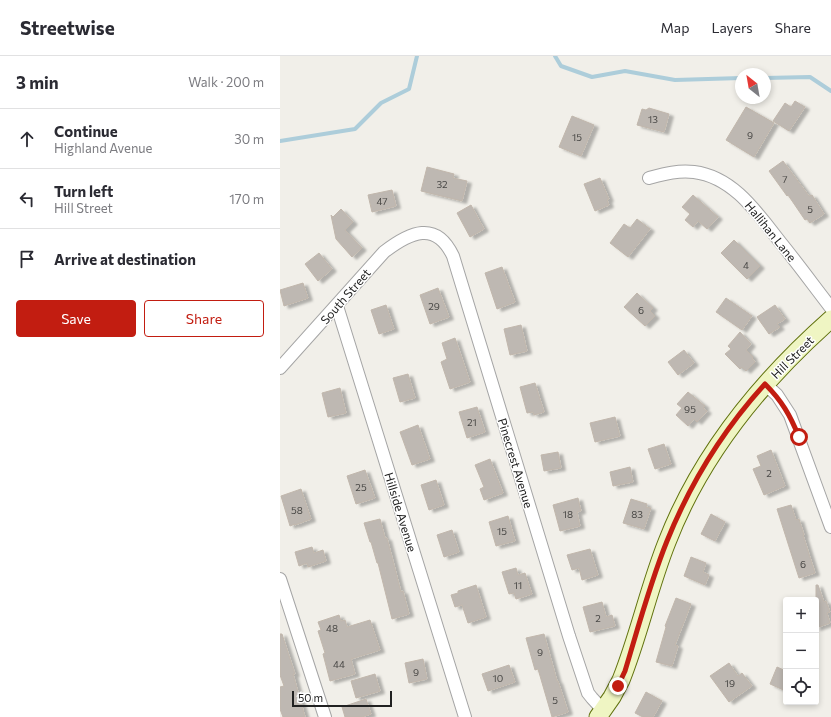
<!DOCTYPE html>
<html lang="en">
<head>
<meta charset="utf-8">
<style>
  body { margin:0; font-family:Commissioner,sans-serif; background:#f7f7f7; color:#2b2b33 }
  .controls { position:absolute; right:12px; bottom:12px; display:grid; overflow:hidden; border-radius:4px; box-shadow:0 2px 6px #0003 }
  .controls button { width:36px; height:36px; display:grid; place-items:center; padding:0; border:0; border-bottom:1px solid #e1e1e2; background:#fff; color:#2b2b33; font:20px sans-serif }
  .compass { position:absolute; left:455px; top:12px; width:36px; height:36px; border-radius:50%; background:#fff; box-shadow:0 2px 6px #0003; rotate:329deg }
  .scale { position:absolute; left:12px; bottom:10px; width:100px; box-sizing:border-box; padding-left:4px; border:2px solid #212121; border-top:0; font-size:11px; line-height:14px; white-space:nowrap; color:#212121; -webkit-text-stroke:3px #fff; paint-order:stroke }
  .stop { position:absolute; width:12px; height:12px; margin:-9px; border:3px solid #c21d11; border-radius:50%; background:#fff }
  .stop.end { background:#c21d11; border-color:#fff; box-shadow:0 1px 4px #0008 }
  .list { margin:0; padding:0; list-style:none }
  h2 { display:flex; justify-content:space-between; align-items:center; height:52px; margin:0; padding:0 16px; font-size:17px }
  h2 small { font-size:13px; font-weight:400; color:#7c7c81 }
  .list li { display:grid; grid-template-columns:26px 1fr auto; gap:12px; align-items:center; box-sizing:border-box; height:60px; padding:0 16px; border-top:1px solid #e1e1e2 }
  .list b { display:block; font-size:15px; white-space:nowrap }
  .list p { margin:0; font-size:13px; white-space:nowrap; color:#7c7c81 }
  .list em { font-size:13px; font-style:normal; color:#7c7c81 }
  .actions { display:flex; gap:8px; padding:12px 16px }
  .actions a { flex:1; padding:9px 0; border:1px solid #c21d11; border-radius:4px; text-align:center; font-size:14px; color:#c21d11 }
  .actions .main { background:#c21d11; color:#fff }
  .icon { flex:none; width:22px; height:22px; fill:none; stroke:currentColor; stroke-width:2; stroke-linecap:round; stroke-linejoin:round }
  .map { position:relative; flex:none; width:551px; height:661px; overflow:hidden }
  header { display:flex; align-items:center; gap:24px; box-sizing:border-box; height:56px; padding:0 20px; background:#fff; border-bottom:1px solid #e1e1e2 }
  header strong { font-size:19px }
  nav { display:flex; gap:22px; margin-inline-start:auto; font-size:14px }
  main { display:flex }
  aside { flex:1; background:#fff }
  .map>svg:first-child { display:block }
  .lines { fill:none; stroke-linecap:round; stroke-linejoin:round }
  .stream { stroke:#adcdda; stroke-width:4 }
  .building { fill:#beb8b2; stroke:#c1b7ac; filter:url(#shadow) }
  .street-casing { stroke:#a5a5a5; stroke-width:14 }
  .secondary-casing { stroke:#61720e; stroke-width:19 }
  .street { stroke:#fff; stroke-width:12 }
  .secondary { stroke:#eff5c3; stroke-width:17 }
  .route { stroke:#c21d11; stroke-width:5 }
  .labels { text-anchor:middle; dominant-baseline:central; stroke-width:3; stroke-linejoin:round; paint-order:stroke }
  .number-label { font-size:10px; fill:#484745 }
  .street-label { font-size:12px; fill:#212121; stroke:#fff }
</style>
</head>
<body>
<header>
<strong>Streetwise</strong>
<nav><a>Map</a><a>Layers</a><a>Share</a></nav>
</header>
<main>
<aside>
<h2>3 min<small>Walk · 200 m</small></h2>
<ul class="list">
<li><svg class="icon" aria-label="ahead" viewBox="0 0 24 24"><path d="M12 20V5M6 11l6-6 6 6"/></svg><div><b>Continue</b><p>Highland Avenue</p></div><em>30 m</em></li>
<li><svg class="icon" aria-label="left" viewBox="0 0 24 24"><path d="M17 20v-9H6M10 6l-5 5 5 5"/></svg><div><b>Turn left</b><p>Hill Street</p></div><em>170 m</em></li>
<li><svg class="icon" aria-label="arrive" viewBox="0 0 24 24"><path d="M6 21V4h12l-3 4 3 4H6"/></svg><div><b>Arrive at destination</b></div></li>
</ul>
<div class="actions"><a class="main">Save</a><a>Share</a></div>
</aside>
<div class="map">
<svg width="551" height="661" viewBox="0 0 551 661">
  <defs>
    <filter id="shadow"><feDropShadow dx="4.5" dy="2.5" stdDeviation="1" flood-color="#0004"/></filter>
  </defs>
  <rect width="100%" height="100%" fill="#f1efe9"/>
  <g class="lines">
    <g class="stream">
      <polyline points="275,0 281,10 312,21 345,15 395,24 461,22"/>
      <polyline points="485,22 530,21 551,35"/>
      <polyline points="0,85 75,73 101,47 129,33 137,0"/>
    </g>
  </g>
  <g class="building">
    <polygon points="515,45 525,51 509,75 493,65 505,47 511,51"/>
    <polygon points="466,51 494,67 474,101 446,84"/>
    <polygon points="369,52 389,58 384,76 357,69 362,53 366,54"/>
    <polygon points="292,60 314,69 301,100 279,91"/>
    <polygon points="503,105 529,140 532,139 544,158 530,167 527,163 525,164 508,139 507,140 489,115"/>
    <polygon points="147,111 174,118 173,122 187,125 182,145 141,135"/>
    <polygon points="320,122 329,143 327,144 329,149 315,155 304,128"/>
    <polygon points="112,134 116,150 92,156 88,139"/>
    <polygon points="413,139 438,161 427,173 418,165 413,171 405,164 410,158 402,151"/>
    <polygon points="191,149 204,173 190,181 177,157"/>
    <polygon points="61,153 73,166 65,174 82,192 72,201 56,183 51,159 53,161"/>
    <polygon points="357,163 370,173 348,201 330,187 344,168 350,172"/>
    <polygon points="454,184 480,210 467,223 441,197"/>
    <polygon points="39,197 52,213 38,225 25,208"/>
    <polygon points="222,211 235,246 217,253 205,217"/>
    <polygon points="23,227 28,242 4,250 0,234"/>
    <polygon points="158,232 169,261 150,268 140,239"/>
    <polygon points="357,237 373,252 370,255 375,260 365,270 344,251"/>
    <polygon points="446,242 472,260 462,274 436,256"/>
    <polygon points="106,249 114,273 99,278 91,254"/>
    <polygon points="495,249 505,263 497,268 500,271 489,278 477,261"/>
    <polygon points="241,269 247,295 230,299 224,273"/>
    <polygon points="460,276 471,288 466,294 473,301 472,302 475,306 466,315 462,311 460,313 445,298 451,293 448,290"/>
    <polygon points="175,282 190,326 170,333 161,306 167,303 162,287"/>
    <polygon points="404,294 414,307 398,319 388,306"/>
    <polygon points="128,318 135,342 120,346 113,322"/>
    <polygon points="255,327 264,356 254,359 253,356 247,357 240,331"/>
    <polygon points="60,332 66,357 48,361 42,337"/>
    <polygon points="408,336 425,350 423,352 427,355 417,366 414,363 408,370 396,359 402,352 397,348"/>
    <polygon points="197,351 205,376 187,382 179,356"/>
    <polygon points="335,361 340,380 315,386 310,367"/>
    <polygon points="138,369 150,403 132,409 120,376"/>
    <polygon points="384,388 391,408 375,413 368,393"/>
    <polygon points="491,394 505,430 484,439 473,413 481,410 477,400"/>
    <polygon points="278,396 281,412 264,415 261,399"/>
    <polygon points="210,403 223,437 204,444 200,433 204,431 195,409"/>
    <polygon points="350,411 353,426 333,430 330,416"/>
    <polygon points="85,414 95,442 76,448 67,420"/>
    <polygon points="156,424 164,449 149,454 141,429"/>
    <polygon points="21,433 31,463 15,469 15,468 10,470 1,440"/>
    <polygon points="298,442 301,455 297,456 300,470 280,475 273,449"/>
    <polygon points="351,443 367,448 366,451 371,452 364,473 343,467"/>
    <polygon points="511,449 516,464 519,463 524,479 523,479 535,517 519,522 497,453"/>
    <polygon points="431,458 445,466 435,485 421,478"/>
    <polygon points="228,460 235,485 216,490 209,466"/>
    <polygon points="100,463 105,482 107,482 121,536 123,535 129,558 112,563 98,507 97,507 91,486 90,486 84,467"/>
    <polygon points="172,474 179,496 164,501 157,479"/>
    <polygon points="32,491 34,497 43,494 46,505 28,511 27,507 19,510 15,496"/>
    <polygon points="310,493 318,519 302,524 299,512 292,514 287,499"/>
    <polygon points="411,501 426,507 423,516 429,519 425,529 404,520"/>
    <polygon points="236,512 238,519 245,517 252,538 236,543 234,537 229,538 222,516"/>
    <polygon points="196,529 206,561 188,567 182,549 175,551 171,539 178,537 178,535"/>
    <polygon points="536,529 538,529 544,546 546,545 550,556 547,557 550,567 536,572"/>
    <polygon points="396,542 411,548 395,589 398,590 392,610 376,606 386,571 385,570"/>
    <polygon points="322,546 326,561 332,559 335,570 310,576 303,551"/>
    <polygon points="59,559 61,565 65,564 67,571 90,564 100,594 71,603 75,618 50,625 43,598 45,597 38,575 41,574 38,566"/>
    <polygon points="0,578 2,578 15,618 13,618 25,661 3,661 0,653 0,631 4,630 0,619"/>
    <polygon points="264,578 277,625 278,625 288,656 272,661 258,613 255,614 246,582"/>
    <polygon points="143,603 147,623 129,627 125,607"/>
    <polygon points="449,607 458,620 462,617 472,630 449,646 430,620"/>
    <polygon points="229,609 235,626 208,635 202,618"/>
    <polygon points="497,611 506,615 506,635 490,628"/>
    <polygon points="95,618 100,635 76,642 71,625"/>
    <polygon points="366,636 382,645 373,661 363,661 355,657"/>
    <polygon points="86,643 91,658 82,661 65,661 62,651"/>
  </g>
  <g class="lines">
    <g class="street-casing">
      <g id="street">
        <path d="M369,122c15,-4 29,-8 45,-6 40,5 64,42 87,71 17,21 33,43 50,65"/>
        <polyline points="57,250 185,661"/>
        <path d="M0,312l104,-116c26,-20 52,-32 69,4l116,380 19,57 4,5 11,12"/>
        <polyline points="485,328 497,339 510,359 551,471"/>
        <polyline points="0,523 45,661"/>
      </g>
    </g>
    <g class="secondary-casing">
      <path id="secondary" d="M318,661l14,-20 9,-17c18,-45 28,-93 46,-138 34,-88 94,-161 164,-223"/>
    </g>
    <use href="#street" class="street"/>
    <use href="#secondary" class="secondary"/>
  </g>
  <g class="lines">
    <path class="route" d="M338,630l7,-15c13,-43 25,-88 42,-130 23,-57 57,-112 98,-157 17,17 25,31 34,53"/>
  </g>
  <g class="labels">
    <g class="number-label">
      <text x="373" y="63">13</text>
      <text x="470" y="79">9</text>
      <text x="297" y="81">15</text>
      <text x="505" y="123">7</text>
      <text x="162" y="128">32</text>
      <text x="102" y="145">47</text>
      <text x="530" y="153">5</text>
      <text x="466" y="209">4</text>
      <text x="154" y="250">29</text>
      <text x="361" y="254">6</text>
      <text x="410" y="353">95</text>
      <text x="192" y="366">21</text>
      <text x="489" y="417">2</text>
      <text x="81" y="431">25</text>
      <text x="17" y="454">58</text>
      <text x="288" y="458">18</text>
      <text x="357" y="458">83</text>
      <text x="222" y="475">15</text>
      <text x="523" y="508">6</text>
      <text x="238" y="529">11</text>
      <text x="318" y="562">2</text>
      <text x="52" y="572">48</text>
      <text x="260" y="596">9</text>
      <text x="59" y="608">44</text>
      <text x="136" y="616">9</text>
      <text x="218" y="622">10</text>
      <text x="450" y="627">19</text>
      <text x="275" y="644">5</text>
    </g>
    <g class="street-label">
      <text transform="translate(491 175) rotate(51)">Hallihan Lane</text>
      <text transform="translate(65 240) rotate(-49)">South Street</text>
      <text transform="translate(512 301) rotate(-45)">Hill Street</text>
      <text transform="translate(236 407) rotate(73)">Pinecrest Avenue</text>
      <text transform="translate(121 456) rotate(73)">Hillside Avenue</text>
    </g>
  </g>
</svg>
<div class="controls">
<button>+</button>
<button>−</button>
<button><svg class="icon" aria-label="locate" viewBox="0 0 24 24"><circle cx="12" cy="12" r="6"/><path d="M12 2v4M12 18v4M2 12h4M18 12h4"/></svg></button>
</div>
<svg class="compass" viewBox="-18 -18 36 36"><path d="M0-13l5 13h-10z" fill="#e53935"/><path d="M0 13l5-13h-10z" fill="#7c7c81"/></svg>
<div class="scale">50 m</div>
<div class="stop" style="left:519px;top:381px"></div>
<div class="stop end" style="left:338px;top:630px"></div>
</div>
</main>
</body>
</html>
